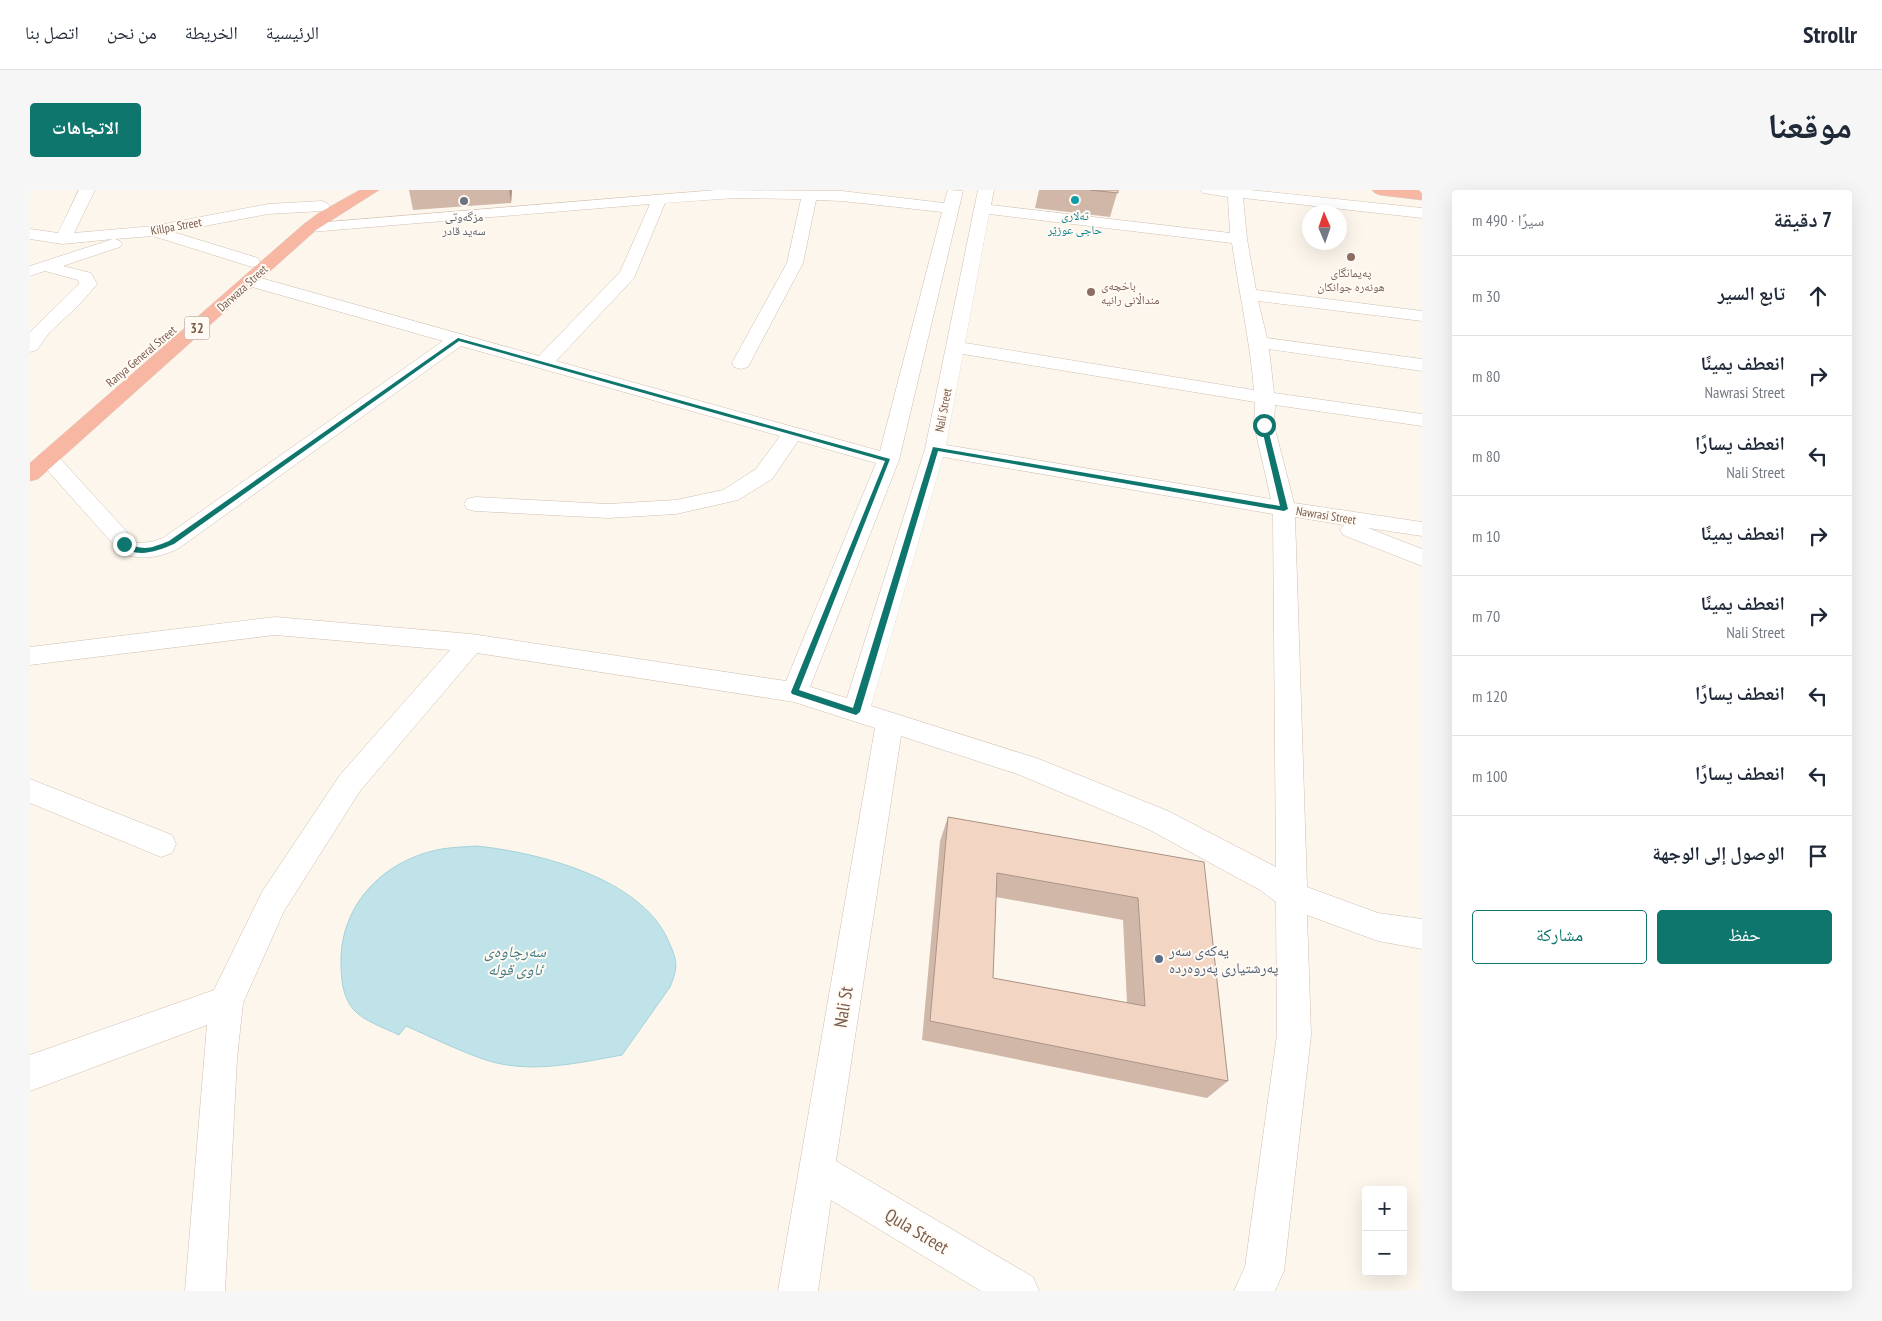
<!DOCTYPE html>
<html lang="ar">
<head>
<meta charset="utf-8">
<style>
  body { margin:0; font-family:"PT Sans Narrow","Noto Naskh Arabic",sans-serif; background:#f6f6f7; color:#1f2937; direction:rtl }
  .controls { position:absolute; right:15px; bottom:15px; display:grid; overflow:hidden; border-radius:5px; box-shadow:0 5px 20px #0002 }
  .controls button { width:45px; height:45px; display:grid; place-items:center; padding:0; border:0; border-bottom:1px solid #e0e1e3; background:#fff; color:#1f2937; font:25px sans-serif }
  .compass { position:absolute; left:1272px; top:15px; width:45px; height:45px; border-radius:50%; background:#fff; box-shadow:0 5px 20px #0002; rotate:358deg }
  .stop { position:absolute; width:15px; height:15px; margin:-11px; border:4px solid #0f766e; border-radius:50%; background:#fff }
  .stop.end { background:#0f766e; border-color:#fff; box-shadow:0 1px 5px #0008 }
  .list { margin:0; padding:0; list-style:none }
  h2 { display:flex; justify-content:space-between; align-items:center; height:65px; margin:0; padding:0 20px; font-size:21px }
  h2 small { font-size:16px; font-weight:400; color:#747a83 }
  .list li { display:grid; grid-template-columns:32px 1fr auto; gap:15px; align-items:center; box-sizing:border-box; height:80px; padding:0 20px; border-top:1px solid #e0e1e3 }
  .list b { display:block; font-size:19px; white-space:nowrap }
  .list p { margin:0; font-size:16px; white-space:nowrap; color:#747a83 }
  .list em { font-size:16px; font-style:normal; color:#747a83 }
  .actions { display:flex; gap:10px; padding:15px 20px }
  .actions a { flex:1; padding:11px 0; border:1px solid #0f766e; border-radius:5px; text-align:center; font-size:18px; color:#0f766e }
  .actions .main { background:#0f766e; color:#fff }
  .icon { flex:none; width:28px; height:28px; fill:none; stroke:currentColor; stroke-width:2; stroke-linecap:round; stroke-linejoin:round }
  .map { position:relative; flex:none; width:1392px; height:1101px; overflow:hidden; direction:ltr; border-radius:5px }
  header { display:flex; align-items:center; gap:30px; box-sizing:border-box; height:70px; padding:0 25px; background:#fff; border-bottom:1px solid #e0e1e3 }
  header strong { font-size:24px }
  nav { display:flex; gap:28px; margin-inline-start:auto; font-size:18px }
  .intro { display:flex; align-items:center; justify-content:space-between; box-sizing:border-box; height:120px; padding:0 30px }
  h1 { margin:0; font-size:35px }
  .button { padding:12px 22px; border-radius:5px; background:#0f766e; color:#fff; font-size:18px; font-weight:700 }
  main { display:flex; gap:30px; padding:0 30px }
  aside { flex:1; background:#fff; border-radius:5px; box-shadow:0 5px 20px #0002 }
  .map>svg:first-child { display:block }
  .water { fill:#bfe3e8; stroke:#a5d3da }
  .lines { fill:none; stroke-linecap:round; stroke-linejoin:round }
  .minor-casing { stroke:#d1beb0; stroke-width:1 }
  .highway-casing { stroke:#dad1cd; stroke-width:1 }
  .minor { fill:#fff; fill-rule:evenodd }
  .highway { fill:#f7b7a3; fill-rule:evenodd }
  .wall { fill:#d1b7a8; fill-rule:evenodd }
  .shaded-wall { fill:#aa9588 }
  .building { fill:#f3d5c3; stroke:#aa9588; fill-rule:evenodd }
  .route { fill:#0f766e }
  .culture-dot { fill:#0f9aa8; stroke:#fffaf3; stroke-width:2 }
  .worship-dot { fill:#6b7280; stroke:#fffaf3; stroke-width:2 }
  .education-dot { fill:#8d6e63; stroke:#fffaf3; stroke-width:2 }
  .service-dot { fill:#5c6f8a; stroke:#fffaf3; stroke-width:2 }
  .labels { text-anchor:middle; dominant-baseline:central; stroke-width:4; stroke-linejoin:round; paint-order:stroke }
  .far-culture-label { font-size:12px; fill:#0d838f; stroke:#fffaf3 }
  .far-worship-label { font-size:12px; fill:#5b616d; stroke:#fffaf3 }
  .far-street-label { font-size:12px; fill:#7a5c4d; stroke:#fffaf3 }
  .far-education-label { font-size:12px; fill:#785e54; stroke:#fffaf3 }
  .shield { fill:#fffaf3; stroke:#a28b7f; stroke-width:1 }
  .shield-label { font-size:14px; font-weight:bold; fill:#7a5c4d }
  .service-label { font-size:15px; fill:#4e5e75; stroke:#fffaf3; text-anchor:start }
  .water-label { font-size:16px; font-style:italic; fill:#437c86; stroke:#fffaf3 }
  .near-street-label { font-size:18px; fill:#7a5c4d; stroke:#fffaf3 }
</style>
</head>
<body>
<header>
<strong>Strollr</strong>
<nav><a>الرئيسية</a><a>الخريطة</a><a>من نحن</a><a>اتصل بنا</a></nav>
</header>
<div class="intro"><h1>موقعنا</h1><a class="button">الاتجاهات</a></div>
<main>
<aside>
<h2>7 دقيقة<small>سيرًا · 490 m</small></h2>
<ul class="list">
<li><svg class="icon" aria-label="ahead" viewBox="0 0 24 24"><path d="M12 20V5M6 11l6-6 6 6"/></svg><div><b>تابع السير</b></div><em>30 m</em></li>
<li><svg class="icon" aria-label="right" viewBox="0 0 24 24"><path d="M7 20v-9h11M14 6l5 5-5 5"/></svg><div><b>انعطف يمينًا</b><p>Nawrasi Street</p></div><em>80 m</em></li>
<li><svg class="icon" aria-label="left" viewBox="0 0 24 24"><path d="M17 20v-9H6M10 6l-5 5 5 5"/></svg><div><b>انعطف يسارًا</b><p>Nali Street</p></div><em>80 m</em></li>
<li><svg class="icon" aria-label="right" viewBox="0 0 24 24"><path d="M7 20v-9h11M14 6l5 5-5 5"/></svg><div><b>انعطف يمينًا</b></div><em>10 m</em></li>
<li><svg class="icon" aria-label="right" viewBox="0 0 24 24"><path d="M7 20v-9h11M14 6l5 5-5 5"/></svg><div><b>انعطف يمينًا</b><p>Nali Street</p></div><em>70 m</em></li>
<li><svg class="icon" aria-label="left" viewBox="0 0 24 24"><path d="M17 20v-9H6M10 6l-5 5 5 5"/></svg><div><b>انعطف يسارًا</b></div><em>120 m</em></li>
<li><svg class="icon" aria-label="left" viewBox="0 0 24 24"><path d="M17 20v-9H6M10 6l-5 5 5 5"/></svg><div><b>انعطف يسارًا</b></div><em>100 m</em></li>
<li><svg class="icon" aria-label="arrive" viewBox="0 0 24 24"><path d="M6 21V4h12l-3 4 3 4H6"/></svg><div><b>الوصول إلى الوجهة</b></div></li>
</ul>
<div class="actions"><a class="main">حفظ</a><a>مشاركة</a></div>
</aside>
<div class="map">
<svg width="1392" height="1101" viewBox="0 0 1392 1101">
  <rect width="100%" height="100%" fill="#fdf6ec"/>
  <path class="water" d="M446,656c61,6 165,32 192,94 9,20 11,26 2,47l-48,68c-45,8 -94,20 -139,4 -26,-9 -52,-22 -77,-33l-7,9c-14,-7 -36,-14 -46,-26 -11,-13 -12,-32 -12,-48 0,-58 44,-102 101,-112 11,-2 23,-2 34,-3z"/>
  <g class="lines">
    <g class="minor-casing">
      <g id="minor">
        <polygon points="49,0 65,0 44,43 124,36 238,14 292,11 297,13 300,16 297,19 292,21 238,24 143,42 228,68 230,72 228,76 222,77 123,46 85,49 90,51 92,54 90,57 33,76 61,83 67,94 50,114 19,143 7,160 0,162 0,142 49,94 48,90 15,81 0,86 0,76 83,49 33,54 0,49 0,39 28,43"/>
        <path d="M686,0l126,1 102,12 4,-13 15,1 -64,269 -89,227 37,11 78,-249 53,-259h16l-3,15 239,28 -2,-36 -25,-4 -3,-3h50l172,18v10l-179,-20 4,41 9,51 166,21v10l-164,-20 9,37 155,21v12l-153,-22 5,44 148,21v12l-147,-21 -1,20 20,78 128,19v14l-54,-8 54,21v17l-79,-31 -3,-5 4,-5 -49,-8 12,370 71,26 44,6v30l-44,-8 -71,-26 4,120 -27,236 -9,20h-41l11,-24 32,-232 -1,-133 -16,-12 -112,-61 -128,-54 -119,-39 -65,425 197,116 6,14h-58l-150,-91 -13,91h-40l97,-563 -81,-26 -317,-49 -117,138 -76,120 -41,92 -6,55 -12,233h-40l22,-266 -177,66v-36l184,-65 48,-98 78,-117 110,-125 -175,-15 -245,30v-18l245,-30 196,17 315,47 90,-218 -78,-22 -26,38 -34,21 -62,14 -68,4 -133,-7 -8,-2 -3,-5 3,-5 8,-2 133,7 68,-4 47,-10 33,-21 24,-33 -319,-90 -282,202c-19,10 -36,12 -57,6l-81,-91 -4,-5 4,-5 7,-1 7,1 82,90 14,-1 12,-4 280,-197 -198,-56 -3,-4 3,-4 6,-1 6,1 282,79 81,-84 30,-68 -340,28 -6,-2 -2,-3 2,-3zM705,8l66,1 -14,64 -55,100 2,4 7,2 7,-2 2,-4 53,-100 13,-63 26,1 100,11 -62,239 -324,-90 78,-83 31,-75zM959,24l243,29c7,49 18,98 22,147l-289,-47zM933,164l292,48 -1,23 17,74 -325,-54zM913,267l330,57 3,353 -108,-56 -129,-52 -168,-53z"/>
        <polygon points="0,589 142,645 146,654 142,663 131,667 0,613"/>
      </g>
    </g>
    <g class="highway-casing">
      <g id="highway">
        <polygon points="330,0 349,0 286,40 8,289 0,291 0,273 274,34 289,23"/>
        <polygon points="1342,0 1392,0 1392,10 1350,5 1345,3"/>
      </g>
    </g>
    <use href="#minor" class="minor"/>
    <use href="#highway" class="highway"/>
  </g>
  <g class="wall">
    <polygon points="379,0 482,0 481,13 383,20"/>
    <polygon points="1009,0 1088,0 1080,27 1005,18"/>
    <path d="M918,627l256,45 24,219 -21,17 -285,-58 18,-199zM966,707l127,23 4,83 -134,-25z"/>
  </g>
  <polygon class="shaded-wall" points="479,0 482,0 481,13"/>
  <g class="building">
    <polygon points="1060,0 1088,0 1088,3"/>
    <path d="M918,627l256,45 24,219 -298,-60zM967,683l141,25 7,108 -152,-28z"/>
  </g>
  <path class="route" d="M428,148l432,121 -91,231 54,18 80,-261 347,59 -19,-81 3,-2 3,2 21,84 -4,2 -346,-60 -78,261 -4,3 -64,-21 -1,-2 94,-231 -426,-120 -285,203c-17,7 -39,16 -53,0l3,-2c20,9 25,7 45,-1z"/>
  <circle class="culture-dot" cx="1045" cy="10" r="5"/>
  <circle class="worship-dot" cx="434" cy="11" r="5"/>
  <g class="education-dot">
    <circle cx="1321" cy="67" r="5"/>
    <circle cx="1061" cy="102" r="5"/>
  </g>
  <circle class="service-dot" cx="1129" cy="769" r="5"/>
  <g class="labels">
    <g class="far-culture-label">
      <text x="1045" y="25">تەلاری<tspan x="1045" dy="14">حاجی عوزێر</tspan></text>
    </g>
    <g class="far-worship-label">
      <text x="434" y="26">مزگەوتی<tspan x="434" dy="14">سەید قادر</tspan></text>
    </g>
    <g class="far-street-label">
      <text transform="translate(146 36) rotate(-10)">Killpa Street</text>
      <text transform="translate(212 98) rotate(-42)">Darwaza Street</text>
      <text transform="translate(111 166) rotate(-40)">Ranya General Street</text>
      <text transform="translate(913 220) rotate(-79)">Nali Street</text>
      <text transform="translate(1296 325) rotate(9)">Nawrasi Street</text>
    </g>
    <g class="far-education-label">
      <text x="1321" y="82">پەیمانگای<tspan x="1321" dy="14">هونەرە جوانکان</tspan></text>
      <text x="1071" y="95" text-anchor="start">باخچەی<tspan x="1071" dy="14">منداڵانی رانیە</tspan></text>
    </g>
    <rect class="shield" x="154.5" y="126.5" width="25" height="23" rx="4"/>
    <g class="shield-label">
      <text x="167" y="138">32</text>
    </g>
    <g class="service-label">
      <text x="1139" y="760">یەکەی سەر<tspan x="1139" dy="17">پەرشتیاری پەروەردە</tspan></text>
    </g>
    <g class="water-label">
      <text x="485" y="761">سەرچاوەی<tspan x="485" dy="18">ئاوی قولە</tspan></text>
    </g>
    <g class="near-street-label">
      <text transform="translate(813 817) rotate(-81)">Nali St</text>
      <text transform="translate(887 1041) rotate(31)">Qula Street</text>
    </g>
  </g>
</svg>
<div class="controls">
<button>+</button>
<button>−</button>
</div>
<svg class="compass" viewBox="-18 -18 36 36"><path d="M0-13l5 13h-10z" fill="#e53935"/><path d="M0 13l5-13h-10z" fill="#747a83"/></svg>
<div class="stop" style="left:1234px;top:235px"></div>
<div class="stop end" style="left:94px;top:354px"></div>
</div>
</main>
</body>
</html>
